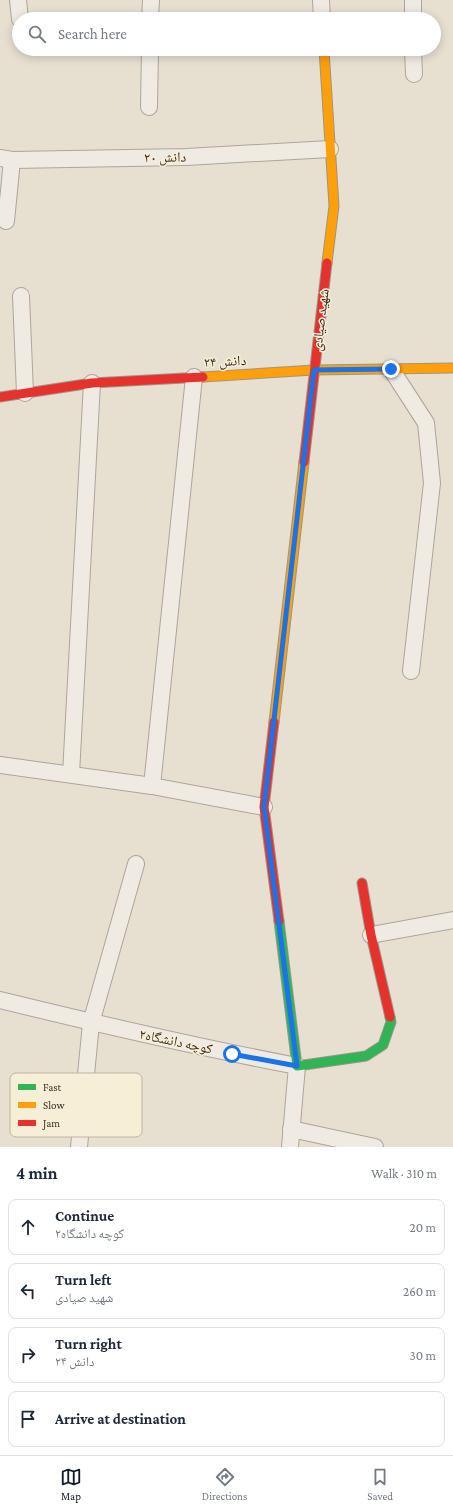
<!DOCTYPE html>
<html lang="en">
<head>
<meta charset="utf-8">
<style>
  body { margin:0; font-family:"Crimson Pro","Noto Naskh Arabic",serif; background:#f2f2f3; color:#1f2937 }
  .stop { position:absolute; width:12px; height:12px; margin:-9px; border:3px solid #1a73e8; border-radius:50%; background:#fff }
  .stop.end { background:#1a73e8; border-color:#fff; box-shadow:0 1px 4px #0008 }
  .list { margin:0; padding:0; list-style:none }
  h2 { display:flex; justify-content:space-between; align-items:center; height:52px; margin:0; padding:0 16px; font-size:17px }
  h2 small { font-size:13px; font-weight:400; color:#747a83 }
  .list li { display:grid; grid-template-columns:26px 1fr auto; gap:12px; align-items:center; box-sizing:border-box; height:56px; margin:0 8px 8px; padding:0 8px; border:1px solid #e0e1e3; border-radius:8px }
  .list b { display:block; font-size:15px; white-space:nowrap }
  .list p { margin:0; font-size:13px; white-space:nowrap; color:#747a83 }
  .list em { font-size:13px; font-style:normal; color:#747a83 }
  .icon { flex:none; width:22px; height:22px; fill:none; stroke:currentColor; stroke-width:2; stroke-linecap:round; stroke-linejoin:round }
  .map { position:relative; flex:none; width:453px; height:1147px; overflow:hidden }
  .search { position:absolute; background:#fff; box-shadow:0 2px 10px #0003; left:12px; right:12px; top:12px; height:44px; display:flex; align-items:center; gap:10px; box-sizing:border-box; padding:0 14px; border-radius:22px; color:#747a83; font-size:15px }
  .sheet { height:308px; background:#fff }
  nav { display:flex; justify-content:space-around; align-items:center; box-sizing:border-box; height:56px; border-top:1px solid #e0e1e3; background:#fff; font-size:11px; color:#747a83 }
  nav a { display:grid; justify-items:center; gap:2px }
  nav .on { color:#111827 }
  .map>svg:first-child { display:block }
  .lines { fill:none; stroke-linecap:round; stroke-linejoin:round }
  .street-casing { stroke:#ada599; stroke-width:18 }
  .fast-casing { stroke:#9c958a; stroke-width:11 }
  .slow-casing { stroke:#9c958a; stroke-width:11 }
  .jam-casing { stroke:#9c958a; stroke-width:11 }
  .street { stroke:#efebe3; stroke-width:16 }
  .fast { stroke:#30b455; stroke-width:9 }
  .slow { stroke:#ff9f0a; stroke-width:9 }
  .jam { stroke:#e5322d; stroke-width:9 }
  .route { stroke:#1a73e8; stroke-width:5 }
  .labels { text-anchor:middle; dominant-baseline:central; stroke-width:3; stroke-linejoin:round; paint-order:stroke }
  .street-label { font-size:14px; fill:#3d2e20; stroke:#f7eed8 }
  .key { fill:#f7eed8; stroke:#bfb4a1; stroke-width:1 }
  .key-label { font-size:11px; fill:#3d2e20 }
</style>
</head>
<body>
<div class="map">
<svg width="453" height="1147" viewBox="0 0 453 1147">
  <rect width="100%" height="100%" fill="#e7e0d1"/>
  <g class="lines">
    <g class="street-casing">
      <g id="street">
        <polyline points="18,0 20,19"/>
        <polyline points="321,0 322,19"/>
        <polyline points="413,0 413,19"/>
        <polyline points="150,19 151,0"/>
        <polyline points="413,49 414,74"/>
        <polyline points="149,107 150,49"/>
        <polyline points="0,158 12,160 186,157 330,149"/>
        <polyline points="6,221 12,160"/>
        <polyline points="21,296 25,393"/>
        <polyline points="391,369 426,423 432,483 411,671"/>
        <polyline points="0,765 152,786 264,807"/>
        <polyline points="71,774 92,383"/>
        <polyline points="152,786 194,377"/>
        <polyline points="371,935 453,920"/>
        <path d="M0,1000c98,24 197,47 297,66l-7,81"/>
        <polyline points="291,1129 375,1147"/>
        <polyline points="79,1147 91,1023 136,864"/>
      </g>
    </g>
    <g class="fast-casing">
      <polyline id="fast" points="279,921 297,1066 366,1056 383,1045 391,1022 390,1017"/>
    </g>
    <g class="slow-casing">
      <g id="slow">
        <polyline points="324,49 334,206 327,263"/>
        <polyline points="203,377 314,370 453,368"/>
        <polyline points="274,722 304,462"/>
      </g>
    </g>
    <g class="jam-casing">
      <g id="jam">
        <polyline points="0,397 92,383 203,377"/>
        <polyline points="304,462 327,263"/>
        <polyline points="274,722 264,807 279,921"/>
        <polyline points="362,883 371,935 390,1017"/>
      </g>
    </g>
    <use href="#street" class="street"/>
    <use href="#fast" class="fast"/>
    <use href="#slow" class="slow"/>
    <use href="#jam" class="jam"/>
  </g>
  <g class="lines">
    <polyline class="route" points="232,1054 297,1066 264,807 314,370 391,369"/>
  </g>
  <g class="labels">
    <g class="street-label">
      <text transform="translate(165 157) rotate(-1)">دانش ۲۰</text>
      <text transform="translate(320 320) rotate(-83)">شهید صیادی</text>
      <text transform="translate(225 361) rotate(-3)">دانش ۲۴</text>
      <text transform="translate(176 1041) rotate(12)">کوچه دانشگاه۲</text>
    </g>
  </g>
  <rect x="10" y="1073" width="132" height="64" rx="6" class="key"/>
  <rect x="18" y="1084" width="18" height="6" fill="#30b455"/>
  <rect x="18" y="1102" width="18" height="6" fill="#ff9f0a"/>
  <rect x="18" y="1120" width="18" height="6" fill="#e5322d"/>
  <g class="key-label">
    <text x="43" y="1091">Fast</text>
    <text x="43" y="1109">Slow</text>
    <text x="43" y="1127">Jam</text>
  </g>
</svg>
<div class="stop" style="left:232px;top:1054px"></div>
<div class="stop end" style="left:391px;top:369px"></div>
<div class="search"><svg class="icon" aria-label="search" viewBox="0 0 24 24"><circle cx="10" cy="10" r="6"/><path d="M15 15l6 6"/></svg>Search here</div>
</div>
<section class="sheet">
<h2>4 min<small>Walk · 310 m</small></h2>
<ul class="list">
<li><svg class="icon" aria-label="ahead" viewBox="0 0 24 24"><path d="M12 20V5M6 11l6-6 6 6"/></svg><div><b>Continue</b><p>کوچه دانشگاه۲</p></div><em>20 m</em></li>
<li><svg class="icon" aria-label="left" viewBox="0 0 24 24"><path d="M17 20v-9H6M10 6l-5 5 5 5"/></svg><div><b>Turn left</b><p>شهید صیادی</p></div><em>260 m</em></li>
<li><svg class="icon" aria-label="right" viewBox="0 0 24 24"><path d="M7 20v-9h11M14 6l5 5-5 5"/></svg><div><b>Turn right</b><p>دانش ۲۴</p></div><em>30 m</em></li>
<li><svg class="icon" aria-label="arrive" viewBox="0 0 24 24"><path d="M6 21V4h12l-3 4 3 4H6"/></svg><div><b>Arrive at destination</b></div></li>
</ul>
</section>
<nav>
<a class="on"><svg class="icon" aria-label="map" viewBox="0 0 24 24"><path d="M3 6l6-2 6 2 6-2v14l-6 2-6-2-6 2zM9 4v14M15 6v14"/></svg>Map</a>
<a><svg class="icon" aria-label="directions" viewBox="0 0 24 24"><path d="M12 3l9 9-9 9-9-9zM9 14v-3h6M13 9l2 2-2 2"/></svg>Directions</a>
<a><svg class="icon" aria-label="saved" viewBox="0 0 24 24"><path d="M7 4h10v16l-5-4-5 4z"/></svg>Saved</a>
</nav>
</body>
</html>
